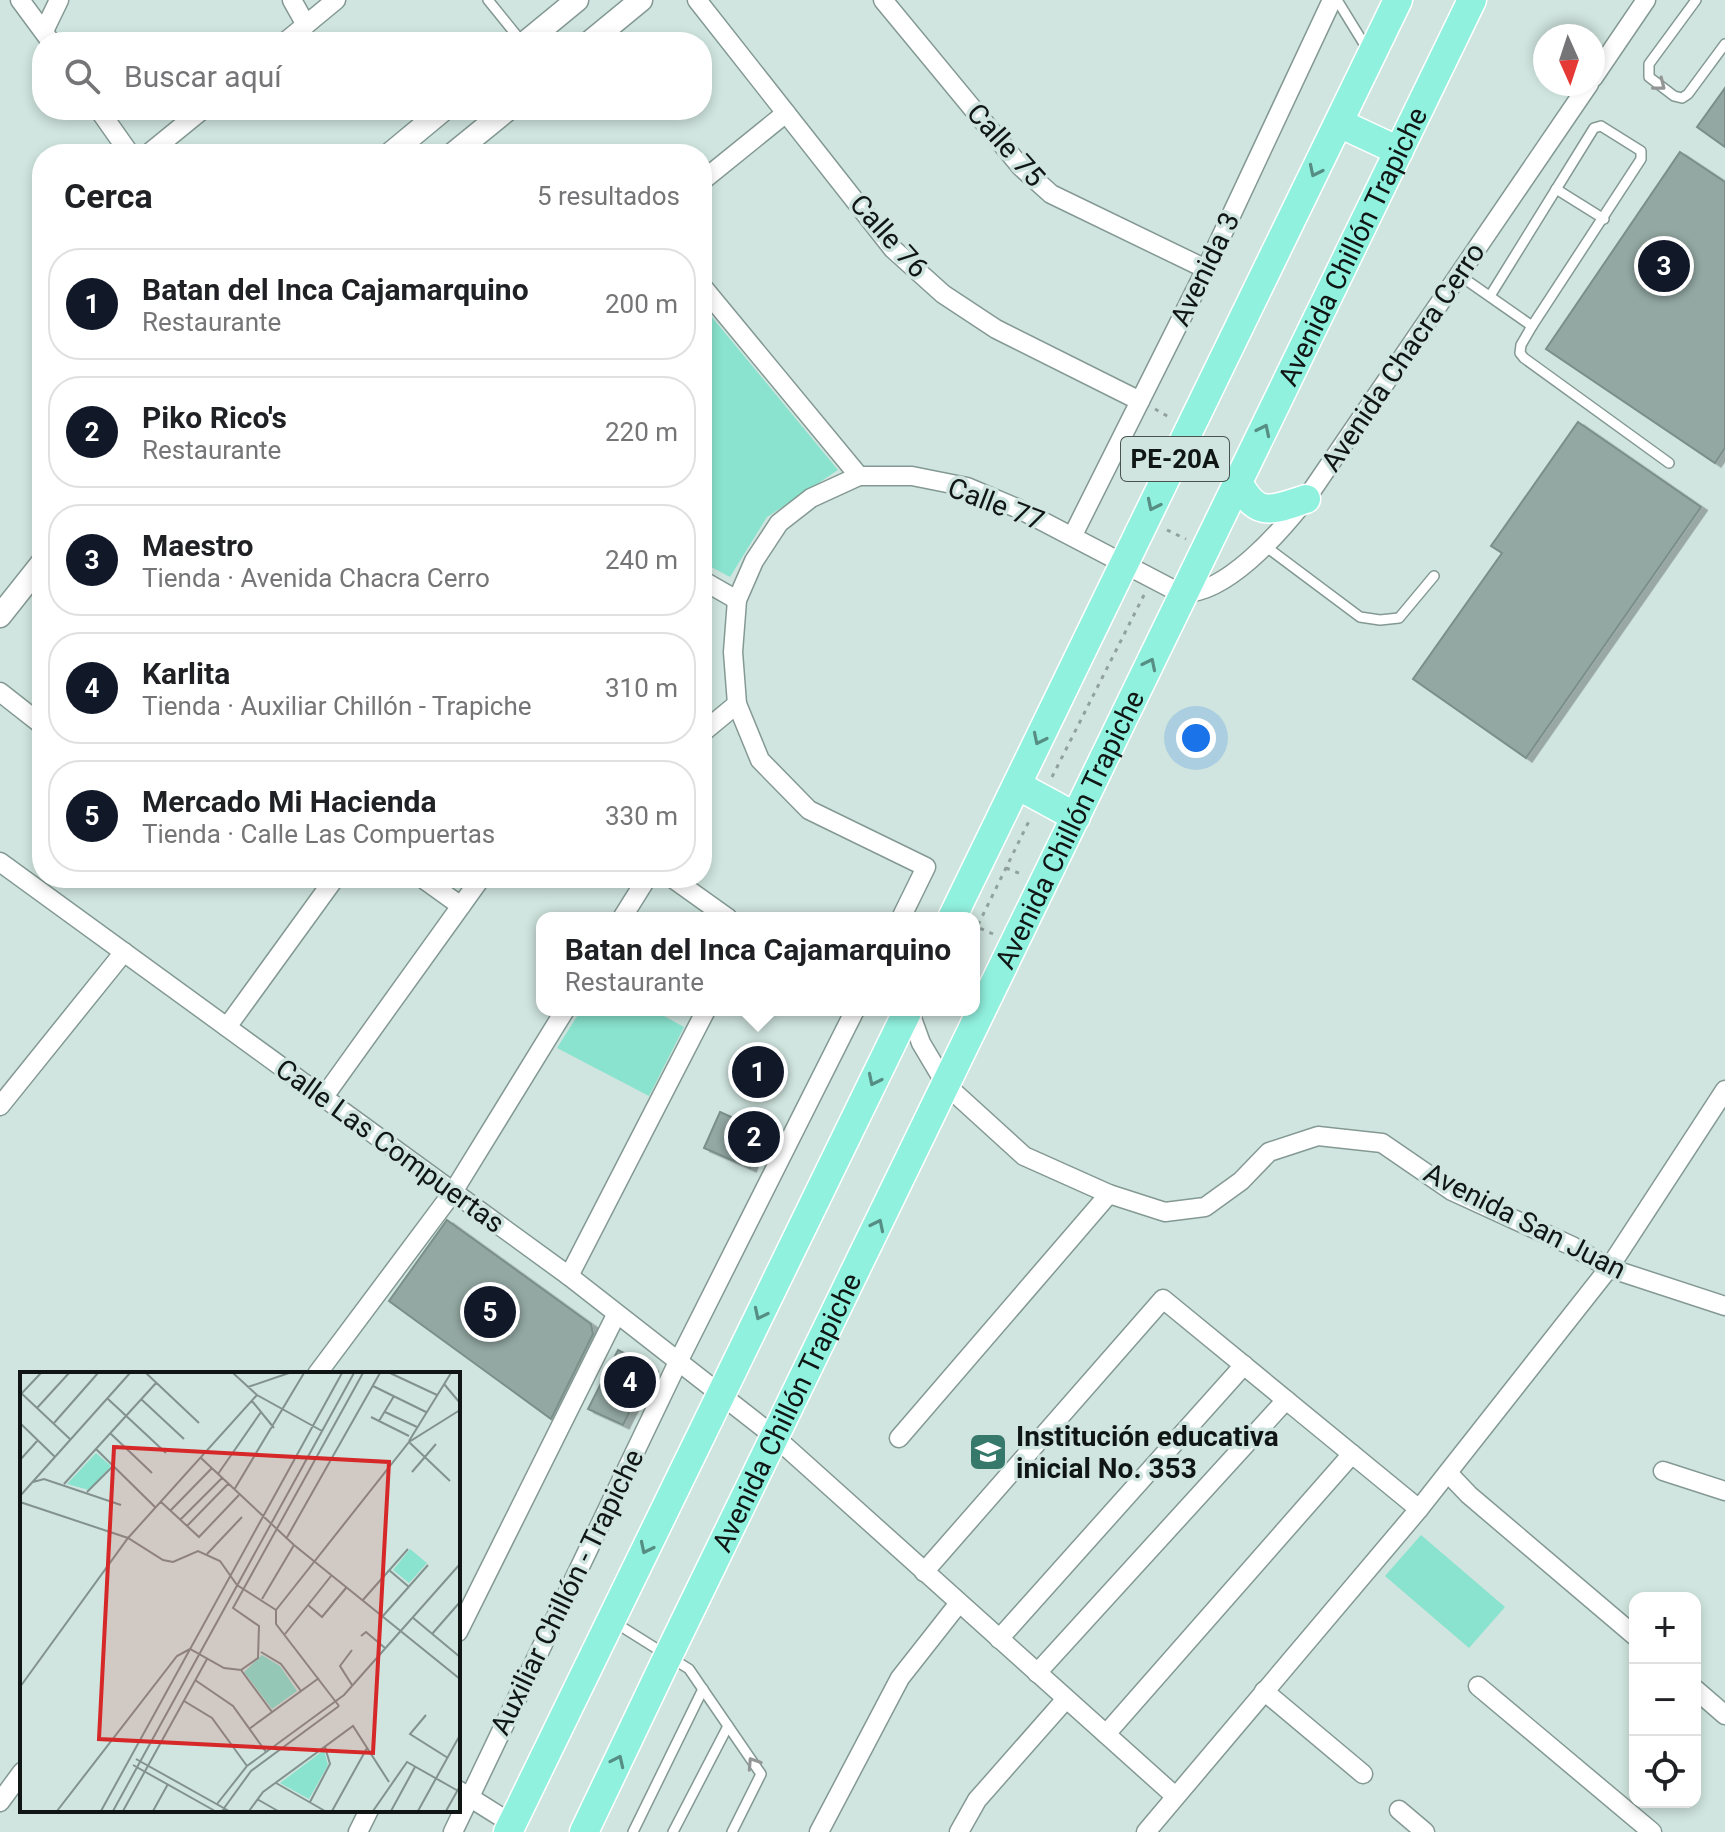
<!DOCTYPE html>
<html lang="es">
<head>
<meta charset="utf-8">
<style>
  body { margin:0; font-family:Roboto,sans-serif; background:#f6f6f6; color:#202124 }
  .controls { position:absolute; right:24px; bottom:24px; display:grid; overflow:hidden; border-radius:16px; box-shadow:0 4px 12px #0003 }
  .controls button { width:72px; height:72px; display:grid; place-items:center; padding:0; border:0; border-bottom:2px solid #e0e0e0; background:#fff; color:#202124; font:40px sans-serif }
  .compass { position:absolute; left:1533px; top:24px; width:72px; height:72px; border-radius:50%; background:#fff; box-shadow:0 4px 12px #0003; rotate:177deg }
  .you { position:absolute; left:1196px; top:738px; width:28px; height:28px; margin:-20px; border:6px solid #fff; border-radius:50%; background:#1a73e8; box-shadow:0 0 0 12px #1a73e833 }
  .badge { display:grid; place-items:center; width:52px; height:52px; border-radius:50%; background:#111827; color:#fff; font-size:26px; font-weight:700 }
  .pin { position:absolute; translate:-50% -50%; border:4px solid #fff; box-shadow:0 2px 8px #0006 }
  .popup { position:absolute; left:536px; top:912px; width:444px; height:104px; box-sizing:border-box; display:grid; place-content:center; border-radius:16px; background:#fff; filter:drop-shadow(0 2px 6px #0005); font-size:26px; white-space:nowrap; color:#757577 }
  .popup b { font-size:30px; color:#202124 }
  .popup::after { content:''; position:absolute; left:50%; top:100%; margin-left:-16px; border:16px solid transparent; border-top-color:#fff }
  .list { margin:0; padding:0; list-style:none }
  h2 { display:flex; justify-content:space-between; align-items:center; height:104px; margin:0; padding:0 32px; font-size:34px }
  h2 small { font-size:26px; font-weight:400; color:#757577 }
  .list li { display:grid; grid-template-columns:52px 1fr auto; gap:24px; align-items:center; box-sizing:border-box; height:112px; margin:0 16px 16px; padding:0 16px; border:2px solid #e0e0e0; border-radius:32px }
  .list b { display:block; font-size:30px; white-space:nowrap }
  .list p { margin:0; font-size:26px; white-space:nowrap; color:#757577 }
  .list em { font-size:26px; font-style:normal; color:#757577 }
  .icon { flex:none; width:44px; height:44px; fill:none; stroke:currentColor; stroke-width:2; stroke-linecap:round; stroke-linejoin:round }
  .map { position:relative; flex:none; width:1725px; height:1832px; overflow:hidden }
  .search { position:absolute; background:#fff; box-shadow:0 4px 12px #0003; left:32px; top:32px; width:680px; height:88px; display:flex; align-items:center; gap:20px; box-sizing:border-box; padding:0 28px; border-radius:32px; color:#757577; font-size:30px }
  .panel { position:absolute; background:#fff; box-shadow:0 4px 12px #0003; left:32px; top:144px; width:680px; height:744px; border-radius:32px }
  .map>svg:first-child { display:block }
  .green { fill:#89e3ce }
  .building { fill:#93a8a2; stroke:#7b8f89; stroke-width:2; filter:url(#shadow) }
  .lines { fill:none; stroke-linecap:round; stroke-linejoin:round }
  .service-casing { stroke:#849993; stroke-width:12 }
  .minor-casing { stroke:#849993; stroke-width:21 }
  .tertiary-casing { stroke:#849993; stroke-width:25 }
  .primary-casing { stroke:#fff; stroke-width:31 }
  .path { stroke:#91a19d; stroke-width:3; stroke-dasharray:4 6; stroke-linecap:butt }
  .service { stroke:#fff; stroke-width:9 }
  .minor { stroke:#fff; stroke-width:18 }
  .tertiary { stroke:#fff; stroke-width:22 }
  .primary { stroke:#91f1df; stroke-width:28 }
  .oneway { stroke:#939695 }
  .oneway2 { stroke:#568e84 }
  .labels { text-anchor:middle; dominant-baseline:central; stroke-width:7; stroke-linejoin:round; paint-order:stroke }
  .shield { fill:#d0e5df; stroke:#495451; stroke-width:2 }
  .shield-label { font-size:26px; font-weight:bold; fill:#0f1614 }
  .street-label { font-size:28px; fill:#0f1614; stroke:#d0e5df }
  .poi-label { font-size:28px; font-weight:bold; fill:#0f1614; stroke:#d0e5df; text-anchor:start }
  .inset-road { fill:none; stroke:#83928e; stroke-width:2 }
  .view { fill:#d62828; fill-opacity:0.15; stroke:#d62828; stroke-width:4 }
  .inset-edge { fill:none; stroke:#0f1614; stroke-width:4 }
</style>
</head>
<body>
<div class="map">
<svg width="1725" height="1832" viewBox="0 0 1725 1832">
  <defs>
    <filter id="shadow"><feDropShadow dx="6" dy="3.5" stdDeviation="0" flood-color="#0004"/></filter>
  </defs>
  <rect width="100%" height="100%" fill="#d0e5df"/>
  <g class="green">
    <polygon points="702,305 838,470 767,517 730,577 702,562"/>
    <polygon points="581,1010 653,1010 684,1027 649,1096 557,1048"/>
    <polygon points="1421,1535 1505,1607 1469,1648 1385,1576"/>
  </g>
  <g class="building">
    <polygon points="1725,88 1725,147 1697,127"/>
    <polygon points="1680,152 1725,182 1725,448 1715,463 1546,349"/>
    <polygon points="1578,422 1701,507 1526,758 1413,679 1502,553 1491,546"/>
    <polygon points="720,1112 765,1132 750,1168 704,1148"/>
    <polygon points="447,1220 591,1324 593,1334 551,1419 389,1301"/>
    <polygon points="618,1350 652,1368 623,1425 588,1409"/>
  </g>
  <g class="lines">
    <g class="service-casing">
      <g id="service">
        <polyline points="488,0 522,42"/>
        <polyline points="1337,0 1369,52"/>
        <polyline points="1696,0 1649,64 1649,77 1674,96 1682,98 1688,94 1725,44"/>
        <polyline points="1556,189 1604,219"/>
        <polyline points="1459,275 1532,326 1641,159 1641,151 1601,126 1594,128 1490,296"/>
        <polyline points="1532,326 1521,345 1520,353 1524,358 1669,463"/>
        <polyline points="1265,546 1360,617 1380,620 1399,618 1434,576"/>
        <polyline points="614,1622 689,1669 761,1774 732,1832"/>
        <polyline points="633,1832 703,1689"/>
        <polyline points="673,1832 728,1726"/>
      </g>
    </g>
    <g class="minor-casing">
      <g id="minor">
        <polyline points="20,0 51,42"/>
        <polyline points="292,0 306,25"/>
        <polyline points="697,0 893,249 943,294 996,329 1140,401"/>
        <polyline points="883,0 1021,167 1051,194 1206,269"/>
        <polyline points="44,31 59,0"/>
        <polyline points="285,42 336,0"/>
        <polyline points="1593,78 1646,0"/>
        <polyline points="99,110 130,154"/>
        <polyline points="148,154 202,110"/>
        <polyline points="702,181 786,113"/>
        <polyline points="702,286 859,476"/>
        <polyline points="1073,535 1206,269 1332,0"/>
        <polyline points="702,580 737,600"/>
        <polyline points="0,692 42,725"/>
        <polyline points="702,733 737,704"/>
        <polyline points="0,862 569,1276 775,1437 1175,1796"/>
        <polyline points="422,878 461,906"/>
        <polyline points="672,878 728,918"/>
        <polyline points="622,918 647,878"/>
        <path d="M901,918l25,-51 -117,-57 -49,-50 -23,-56 -4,-52 4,-52 17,-39 25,-38 32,-25 48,-22h53l55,11 52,22 159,83c44,8 104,-62 128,-93l283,-415"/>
        <polyline points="909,1010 921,1043 946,1085 1024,1156 1109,1194 1165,1212 1205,1207 1241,1181 1269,1152 1318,1136 1382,1143 1452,1191 1572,1246 1609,1268 1725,1306"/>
        <polyline points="227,1027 335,878"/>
        <polyline points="323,1098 481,878"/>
        <polyline points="0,1106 124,952"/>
        <polyline points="569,1276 706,1010"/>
        <polyline points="317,1374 453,1192 565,1010"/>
        <polyline points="899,1438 1109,1194"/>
        <polyline points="1663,1471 1725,1491"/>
        <polyline points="1448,1473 1469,1495 1635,1636"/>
        <polyline points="924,1572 1163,1299 1419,1509"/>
        <polyline points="458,1632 616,1315"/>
        <polyline points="999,1639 1244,1365"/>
        <polyline points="1037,1673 1286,1400"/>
        <polyline points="1478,1686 1652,1832"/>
        <polyline points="1695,1689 1725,1715"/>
        <polyline points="1264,1691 1363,1774"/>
        <polyline points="1106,1734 1352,1454"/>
        <polyline points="458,1790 512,1824"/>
        <polyline points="0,1802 22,1772"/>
        <polyline points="1399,1810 1425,1832"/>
        <polyline points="358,1832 369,1810"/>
        <polyline points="453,1832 678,1362 855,1010"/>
        <polyline points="819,1832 900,1678 959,1603"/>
        <polyline points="959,1832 977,1800 1066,1699"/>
        <polyline points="1146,1832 1419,1509 1609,1268 1725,1090"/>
      </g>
    </g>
    <g class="tertiary-casing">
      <g id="tertiary">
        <polyline points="526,42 577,0"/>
        <polyline points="590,42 641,0"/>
        <polyline points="390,154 443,110"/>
        <polyline points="453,154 507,110"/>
        <polyline points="0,616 42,563"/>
      </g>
    </g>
    <g class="primary-casing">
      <g id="primary">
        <polyline points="1339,123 1399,151"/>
        <path d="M1238,482c19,37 34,28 68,17"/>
        <polyline points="1017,785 1076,817"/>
        <polyline points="952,918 1398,0"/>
        <polyline points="508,1832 908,1010"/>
        <path id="s1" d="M584,1832l85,-178 803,-1654"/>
      </g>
    </g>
    <g class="path">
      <polyline points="1155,409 1169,417"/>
      <polyline points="1167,530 1186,539"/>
      <polyline points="1052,777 1144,595"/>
      <polyline points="1006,868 1021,874"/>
      <polyline points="993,934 977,927 1030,819"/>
    </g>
    <use href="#service" class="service"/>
    <use href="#minor" class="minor"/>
    <use href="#tertiary" class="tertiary"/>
    <use href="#primary" class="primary"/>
  </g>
  <defs><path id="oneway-chevron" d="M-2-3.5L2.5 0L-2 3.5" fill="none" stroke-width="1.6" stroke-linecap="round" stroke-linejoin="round" transform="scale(2)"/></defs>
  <g class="oneway">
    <use href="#oneway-chevron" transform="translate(1660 85) rotate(38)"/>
    <use href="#oneway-chevron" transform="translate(753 1763) rotate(-123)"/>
  </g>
  <g class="oneway2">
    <use href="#oneway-chevron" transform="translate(1315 171) rotate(116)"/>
    <use href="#oneway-chevron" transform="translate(1264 430) rotate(-64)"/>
    <use href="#oneway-chevron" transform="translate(1153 505) rotate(116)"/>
    <use href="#oneway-chevron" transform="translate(1150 664) rotate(-64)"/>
    <use href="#oneway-chevron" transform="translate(1039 739) rotate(116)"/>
    <use href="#oneway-chevron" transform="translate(874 1080) rotate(116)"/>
    <use href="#oneway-chevron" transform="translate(878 1225) rotate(-64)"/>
    <use href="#oneway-chevron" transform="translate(760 1314) rotate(116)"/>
    <use href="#oneway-chevron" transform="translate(646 1548) rotate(116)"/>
    <use href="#oneway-chevron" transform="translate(618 1761) rotate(-65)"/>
  </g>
  <defs>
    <g id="school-square" transform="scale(2)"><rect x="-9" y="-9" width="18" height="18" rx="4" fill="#36786a" stroke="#d0e5df"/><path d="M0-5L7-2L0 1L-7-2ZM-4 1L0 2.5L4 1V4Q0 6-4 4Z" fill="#fff"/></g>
  </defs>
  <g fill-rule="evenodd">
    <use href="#school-square" x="988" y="1452"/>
  </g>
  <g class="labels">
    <rect class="shield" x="1121" y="437" width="108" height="44" rx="6"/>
    <g class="shield-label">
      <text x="1175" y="459">PE-20A</text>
    </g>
    <g class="street-label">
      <text transform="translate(1006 145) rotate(48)">Calle 75</text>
      <text transform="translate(889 236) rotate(48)">Calle 76</text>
      <text stroke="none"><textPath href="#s1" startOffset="1762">Avenida Chillón Trapiche</textPath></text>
      <text transform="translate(1205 269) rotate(-64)">Avenida 3</text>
      <text transform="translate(1403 357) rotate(-56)">Avenida Chacra Cerro</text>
      <text transform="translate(996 504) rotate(21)">Calle 77</text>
      <text stroke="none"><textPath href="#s1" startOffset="1114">Avenida Chillón Trapiche</textPath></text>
      <text transform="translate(390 1146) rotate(36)">Calle Las Compuertas</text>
      <text transform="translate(1525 1221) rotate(27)">Avenida San Juan</text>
      <text stroke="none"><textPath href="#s1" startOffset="466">Avenida Chillón Trapiche</textPath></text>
      <text transform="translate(567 1592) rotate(-64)">Auxiliar Chillón - Trapiche</text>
    </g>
    <g class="poi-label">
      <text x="1016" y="1436">Institución educativa<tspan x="1016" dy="32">inicial No. 353</tspan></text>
    </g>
  </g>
  <g transform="translate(20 1372)">
    <rect width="440" height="440" fill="#d0e5df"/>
    <path d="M76,81l15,13 -22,24 -22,-6zM390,177l17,14 -18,20 -16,-13zM242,283l18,11 17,25 -25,18 -28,-37zM304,378l4,15 -19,34 -29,-16z" fill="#89e3ce"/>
    <path class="inset-road" d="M126,1l53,50M213,1l24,22 65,36M370,1l47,22M424,12l16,19M353,14l53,26M228,15l41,-14M0,20l51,48M2,21l19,-20M88,27l58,54M121,27l43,40M232,29l22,27M17,36l32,-35M365,40l32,15M351,45l38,19M359,49l15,-25M0,51l35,34M34,51l44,-50M90,61l42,40M389,69l42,-68M389,70l41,39M76,77l59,58M181,86l93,87 166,134M0,88l18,-20M392,100l24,-28M198,102l43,-62M13,110l11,-3 77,26M44,112l92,-101M214,118l70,-117M67,120l26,-26M0,124l110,-123M140,129l39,36 40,-42M0,130l108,36 35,22 10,2 25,-11 22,10 17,24 39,25v14l63,82M150,139l42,-43M160,148l42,-42M167,154l41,-42M266,167l94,-166M187,182l35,-37M369,198l20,17M242,227l32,-54M342,229l46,-52M288,233l14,12 24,-29M256,238l133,-168 51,-32M362,245l46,-52M392,245l48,40M265,262l46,-58M412,262l28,-32M341,264l5,-4 19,16M241,280l20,12 20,27M221,298l31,42M175,308l38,26 33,46M332,313l-12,-19 12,-16M0,315l108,-149 129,-143M164,329l28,17 35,48M406,343l-16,19 38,24M229,357l70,-51M116,387l93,52M113,393l82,46M256,411l49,28M237,427l21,12M290,430l20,-38 -5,-17M197,432l30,-38 97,-71 116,-131M37,439l120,-155 13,-7 34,19 17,2 17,-12 1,-32 -26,-18 130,-235M81,439l241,-438M93,439l241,-438M103,439l84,-152M133,439l15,-27M202,439l29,-40 88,-65M229,439l14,-19 90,-66 36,56M312,439l35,-63M353,439l34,-49 53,30M371,439l24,-44M398,439l42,-76M426,439l14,-25"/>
    <path class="view" d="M94,75l275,15 -16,291 -274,-14z"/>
    <rect width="440" height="440" class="inset-edge"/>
  </g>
</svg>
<div class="controls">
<button>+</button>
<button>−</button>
<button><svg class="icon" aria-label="locate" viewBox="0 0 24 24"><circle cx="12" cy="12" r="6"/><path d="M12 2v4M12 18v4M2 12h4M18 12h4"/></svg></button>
</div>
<svg class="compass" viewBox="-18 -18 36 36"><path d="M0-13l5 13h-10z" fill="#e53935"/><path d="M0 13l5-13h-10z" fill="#757577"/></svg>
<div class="you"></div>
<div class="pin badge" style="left:758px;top:1072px">1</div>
<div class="popup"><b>Batan del Inca Cajamarquino</b>Restaurante</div>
<div class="pin badge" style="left:754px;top:1137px">2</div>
<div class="pin badge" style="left:1664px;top:266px">3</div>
<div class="pin badge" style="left:630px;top:1382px">4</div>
<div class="pin badge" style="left:490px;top:1312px">5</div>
<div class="search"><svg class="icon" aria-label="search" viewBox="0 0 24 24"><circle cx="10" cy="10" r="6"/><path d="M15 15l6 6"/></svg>Buscar aquí</div>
<section class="panel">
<h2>Cerca<small>5 resultados</small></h2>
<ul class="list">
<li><span class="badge">1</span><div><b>Batan del Inca Cajamarquino</b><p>Restaurante</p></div><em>200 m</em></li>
<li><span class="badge">2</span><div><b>Piko Rico's</b><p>Restaurante</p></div><em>220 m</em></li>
<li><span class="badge">3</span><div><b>Maestro</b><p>Tienda · Avenida Chacra Cerro</p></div><em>240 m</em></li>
<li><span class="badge">4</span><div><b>Karlita</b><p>Tienda · Auxiliar Chillón - Trapiche</p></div><em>310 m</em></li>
<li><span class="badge">5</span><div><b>Mercado Mi Hacienda</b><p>Tienda · Calle Las Compuertas</p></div><em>330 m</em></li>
</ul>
</section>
</div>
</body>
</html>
